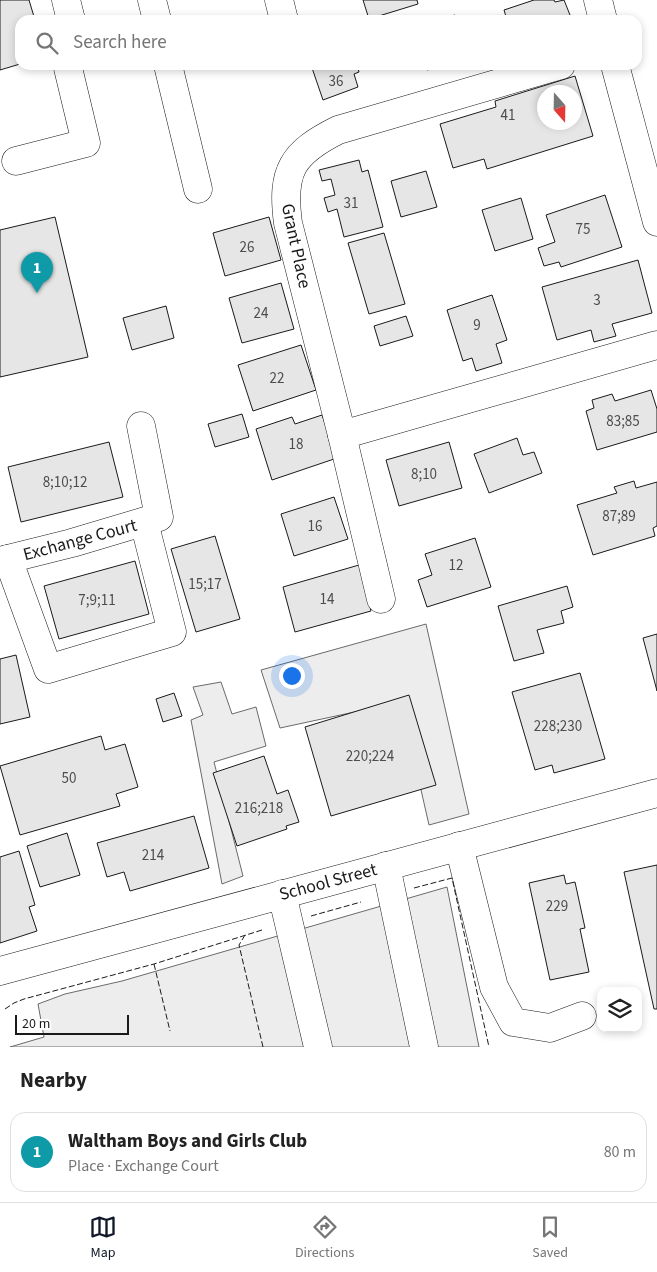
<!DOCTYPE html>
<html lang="en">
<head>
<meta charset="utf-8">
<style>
  body { margin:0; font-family:"Source Sans 3",sans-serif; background:#f2f2f2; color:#222 }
  .controls { position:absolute; right:15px; bottom:15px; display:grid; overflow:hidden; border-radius:10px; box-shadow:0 2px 8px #0003 }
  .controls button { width:45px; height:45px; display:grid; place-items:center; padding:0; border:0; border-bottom:1px solid #e0e0e0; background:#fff; color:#222; font:25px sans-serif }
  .compass { position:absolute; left:537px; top:85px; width:45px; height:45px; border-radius:50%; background:#fff; box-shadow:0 2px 8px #0003; rotate:160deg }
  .scale { position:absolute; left:15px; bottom:12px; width:114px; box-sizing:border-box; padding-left:5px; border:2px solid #1a1a1a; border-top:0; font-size:14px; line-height:18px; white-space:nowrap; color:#1a1a1a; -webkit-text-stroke:4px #fff; paint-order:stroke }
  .you { position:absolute; left:291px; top:675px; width:18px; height:18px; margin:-12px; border:4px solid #fff; border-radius:50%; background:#1a73e8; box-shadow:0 0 0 8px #1a73e833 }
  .badge { display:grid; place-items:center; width:32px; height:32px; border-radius:50%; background:#111827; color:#fff; font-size:16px; font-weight:700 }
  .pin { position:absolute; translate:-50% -41px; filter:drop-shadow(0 1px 2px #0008) }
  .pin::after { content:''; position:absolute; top:26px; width:18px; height:15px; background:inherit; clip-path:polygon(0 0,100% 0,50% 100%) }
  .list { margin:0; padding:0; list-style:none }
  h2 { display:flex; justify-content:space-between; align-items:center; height:65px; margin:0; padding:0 20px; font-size:21px }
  h2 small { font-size:16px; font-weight:400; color:#767676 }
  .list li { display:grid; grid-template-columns:32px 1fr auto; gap:15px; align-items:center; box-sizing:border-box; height:80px; margin:0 10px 10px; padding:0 10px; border:1px solid #e0e0e0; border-radius:15px }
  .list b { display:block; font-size:19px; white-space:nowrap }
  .list p { margin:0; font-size:16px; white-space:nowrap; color:#767676 }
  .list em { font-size:16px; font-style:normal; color:#767676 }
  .icon { flex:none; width:28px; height:28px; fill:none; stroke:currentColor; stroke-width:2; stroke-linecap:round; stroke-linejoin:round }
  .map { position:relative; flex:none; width:657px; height:1047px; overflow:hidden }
  .search { position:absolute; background:#fff; box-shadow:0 2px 8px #0003; left:15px; right:15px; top:15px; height:55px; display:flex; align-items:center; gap:12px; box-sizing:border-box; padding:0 18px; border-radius:15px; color:#767676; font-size:19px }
  .sheet { height:155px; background:#fff }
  nav { display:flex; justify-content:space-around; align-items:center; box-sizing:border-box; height:70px; border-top:1px solid #e0e0e0; background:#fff; font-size:14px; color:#767676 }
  nav a { display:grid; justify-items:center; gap:2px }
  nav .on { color:#111827 }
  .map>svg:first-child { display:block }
  .parking { fill:#ededed; stroke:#6a6a6a }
  .building { fill:#e6e6e6; stroke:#1a1a1a; fill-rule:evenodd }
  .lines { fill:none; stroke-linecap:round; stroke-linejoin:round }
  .minor-casing { stroke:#1a1a1a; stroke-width:29 }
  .minor { stroke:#fff; stroke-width:28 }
  .fence { stroke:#1a1a1a; stroke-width:1; stroke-dasharray:6 2.5; stroke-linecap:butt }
  .labels { text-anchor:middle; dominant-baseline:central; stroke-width:4; stroke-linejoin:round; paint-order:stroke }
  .number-label { font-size:15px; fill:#4d4d4d }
  .street-label { font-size:18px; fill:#1a1a1a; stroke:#fff }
</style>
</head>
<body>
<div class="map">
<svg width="657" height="1047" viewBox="0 0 657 1047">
  <rect width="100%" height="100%" fill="#fff"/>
  <g class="parking">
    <polygon points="426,624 469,814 429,825 401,702 280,728 261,670"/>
    <polygon points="221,682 232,714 256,707 266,746 214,762 243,876 222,884 191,720 203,715 193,687"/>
    <polygon points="447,887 479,1047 10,1047 44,1037 38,1004 65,994 122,981"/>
  </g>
  <g class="building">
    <polygon points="0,0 29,0 35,20 20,20 20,64 0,70"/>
    <polygon points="363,0 417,0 418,4 369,19"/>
    <polygon points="534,0 554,0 555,2 564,0 572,20 507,20 504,10"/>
    <polygon points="455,15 456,20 436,20"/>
    <polygon points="311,65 357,65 359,72 354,74 358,87 323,100"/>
    <polygon points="425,65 446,65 427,70"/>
    <path d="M575,76l18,60 -106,33 -3,-10 -31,9 -13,-44 56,-17 -1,-6zM544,92h30v30h-30z"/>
    <polygon points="359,160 362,172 368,170 383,227 344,237 337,209 328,212 324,198 335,195 331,179 322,181 319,170"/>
    <polygon points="426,171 437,207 401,217 391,181"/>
    <polygon points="605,195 622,247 561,267 559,262 544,266 538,248 555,242 546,215"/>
    <polygon points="521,198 533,239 495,251 482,210"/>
    <polygon points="55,217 88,357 0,377 0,230"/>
    <polygon points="269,217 281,260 225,276 213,233"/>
    <polygon points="384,233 405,304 369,314 348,243"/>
    <polygon points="638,260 652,313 612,324 616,336 594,342 591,330 557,340 542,287"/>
    <polygon points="281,283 294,329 242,343 229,298"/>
    <polygon points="492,295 507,340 496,344 502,363 476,371 472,358 463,361 447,310"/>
    <polygon points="166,306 174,338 132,350 123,318"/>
    <polygon points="406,316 413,336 380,346 374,326"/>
    <polygon points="301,345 316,390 253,411 238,365"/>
    <polygon points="651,390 657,409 657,432 597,450 586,411 594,408 592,400 612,394 615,401"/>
    <polygon points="242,414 249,437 215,447 208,424"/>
    <polygon points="322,415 337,458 272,480 256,429 292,417 295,424"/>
    <polygon points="517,438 523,455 534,452 542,473 489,493 474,454"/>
    <polygon points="109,442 123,497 21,522 8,467"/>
    <polygon points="449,442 462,488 399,506 386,460"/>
    <polygon points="634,481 636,488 657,482 657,526 653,528 655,536 593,555 577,505 617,493 614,487"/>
    <polygon points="334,497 348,539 294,556 281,514"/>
    <polygon points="215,536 240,619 196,632 171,549"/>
    <polygon points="475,538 491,587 427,607 418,580 432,575 425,554"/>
    <polygon points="135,561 149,614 59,639 44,586"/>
    <polygon points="359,565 371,611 295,632 283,587"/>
    <polygon points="567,586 573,607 561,611 564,623 537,630 544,653 514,661 498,606"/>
    <polygon points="657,634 657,691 643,638"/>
    <polygon points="16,655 30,717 0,724 0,659"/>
    <polygon points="580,673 605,759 554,773 552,765 535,770 512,692"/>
    <polygon points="174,693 182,716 163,722 156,699"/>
    <polygon points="409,695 436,785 331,816 305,727"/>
    <polygon points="101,736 105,750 125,744 138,787 116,794 120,806 20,835 0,766"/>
    <polygon points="264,756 277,794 288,790 299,822 286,826 287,829 237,846 213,773"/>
    <polygon points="194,816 209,868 130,891 124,872 107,877 97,843"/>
    <polygon points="67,833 80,875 40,887 27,846"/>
    <polygon points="19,851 35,905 29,907 37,931 0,943 0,857"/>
    <polygon points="657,865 657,1009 654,1009 624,872"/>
    <polygon points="564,875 566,884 575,882 585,928 580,929 589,972 550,980 529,883"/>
  </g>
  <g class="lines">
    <g class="minor-casing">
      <g id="minor">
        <polyline points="66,0 71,20"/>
        <polyline points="152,0 157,20"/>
        <polyline points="279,0 284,20"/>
        <polyline points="598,0 603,20"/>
        <polyline points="168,65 198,189"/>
        <polyline points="615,65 657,222"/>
        <polyline points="16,161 86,143 68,68 69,65"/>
        <polyline points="342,435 657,345"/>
        <polyline points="8,559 48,669 172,632 144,522"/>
        <polyline points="0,561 72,543 159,517 141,426"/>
        <path d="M381,599l-39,-164 -54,-212c-7,-52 4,-70 50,-93l223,-65"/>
        <polyline points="459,846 494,987 513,1022 550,1028 582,1016"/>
        <polyline points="386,866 424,1047"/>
        <polyline points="282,894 318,1047"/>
        <polyline points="0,971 657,793"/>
      </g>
    </g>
    <use href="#minor" class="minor"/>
    <g class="fence">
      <polyline points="414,888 452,878 489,1047"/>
      <polyline points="311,916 361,902"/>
      <polyline points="245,935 239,945 263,1047"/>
      <polyline points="154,964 170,1031"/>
      <polyline points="5,1009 14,1003 24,999 154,964 262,930"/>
    </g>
  </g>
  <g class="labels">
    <g class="number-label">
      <text x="336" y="81">36</text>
      <text x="508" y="115">41</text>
      <text x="351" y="203">31</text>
      <text x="583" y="229">75</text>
      <text x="247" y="247">26</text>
      <text x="597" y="300">3</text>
      <text x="261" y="313">24</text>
      <text x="477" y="325">9</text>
      <text x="277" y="378">22</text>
      <text x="623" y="421">83;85</text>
      <text x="296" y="444">18</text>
      <text x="424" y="474">8;10</text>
      <text x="65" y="482">8;10;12</text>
      <text x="619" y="516">87;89</text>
      <text x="315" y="526">16</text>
      <text x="456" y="565">12</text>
      <text x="205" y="584">15;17</text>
      <text x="327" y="599">14</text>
      <text x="97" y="600">7;9;11</text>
      <text x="558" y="726">228;230</text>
      <text x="370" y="756">220;224</text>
      <text x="69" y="778">50</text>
      <text x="259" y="808">216;218</text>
      <text x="153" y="855">214</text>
      <text x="557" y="906">229</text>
    </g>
    <g class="street-label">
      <text transform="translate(296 246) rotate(78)">Grant Place</text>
      <text transform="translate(80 540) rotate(-15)">Exchange Court</text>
      <text transform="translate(328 882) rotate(-15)">School Street</text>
    </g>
  </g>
</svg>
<div class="controls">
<button><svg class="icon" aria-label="layers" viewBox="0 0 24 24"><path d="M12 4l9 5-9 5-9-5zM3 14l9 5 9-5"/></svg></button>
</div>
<svg class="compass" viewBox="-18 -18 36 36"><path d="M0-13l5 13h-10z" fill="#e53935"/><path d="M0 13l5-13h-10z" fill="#767676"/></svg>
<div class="scale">20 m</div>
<div class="you"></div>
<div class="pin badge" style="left:37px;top:293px;background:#0f9aa8">1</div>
<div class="search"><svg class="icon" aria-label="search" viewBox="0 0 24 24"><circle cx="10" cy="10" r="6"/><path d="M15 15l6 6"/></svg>Search here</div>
</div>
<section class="sheet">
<h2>Nearby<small></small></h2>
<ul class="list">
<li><span class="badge" style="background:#0f9aa8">1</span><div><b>Waltham Boys and Girls Club</b><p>Place · Exchange Court</p></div><em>80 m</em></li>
</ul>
</section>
<nav>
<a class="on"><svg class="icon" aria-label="map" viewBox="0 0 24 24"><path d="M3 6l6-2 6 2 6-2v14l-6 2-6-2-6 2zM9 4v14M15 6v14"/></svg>Map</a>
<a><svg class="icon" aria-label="directions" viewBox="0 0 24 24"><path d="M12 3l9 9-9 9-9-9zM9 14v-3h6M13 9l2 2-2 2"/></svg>Directions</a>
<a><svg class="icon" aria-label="saved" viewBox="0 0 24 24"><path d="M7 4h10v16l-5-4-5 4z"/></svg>Saved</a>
</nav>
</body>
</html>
